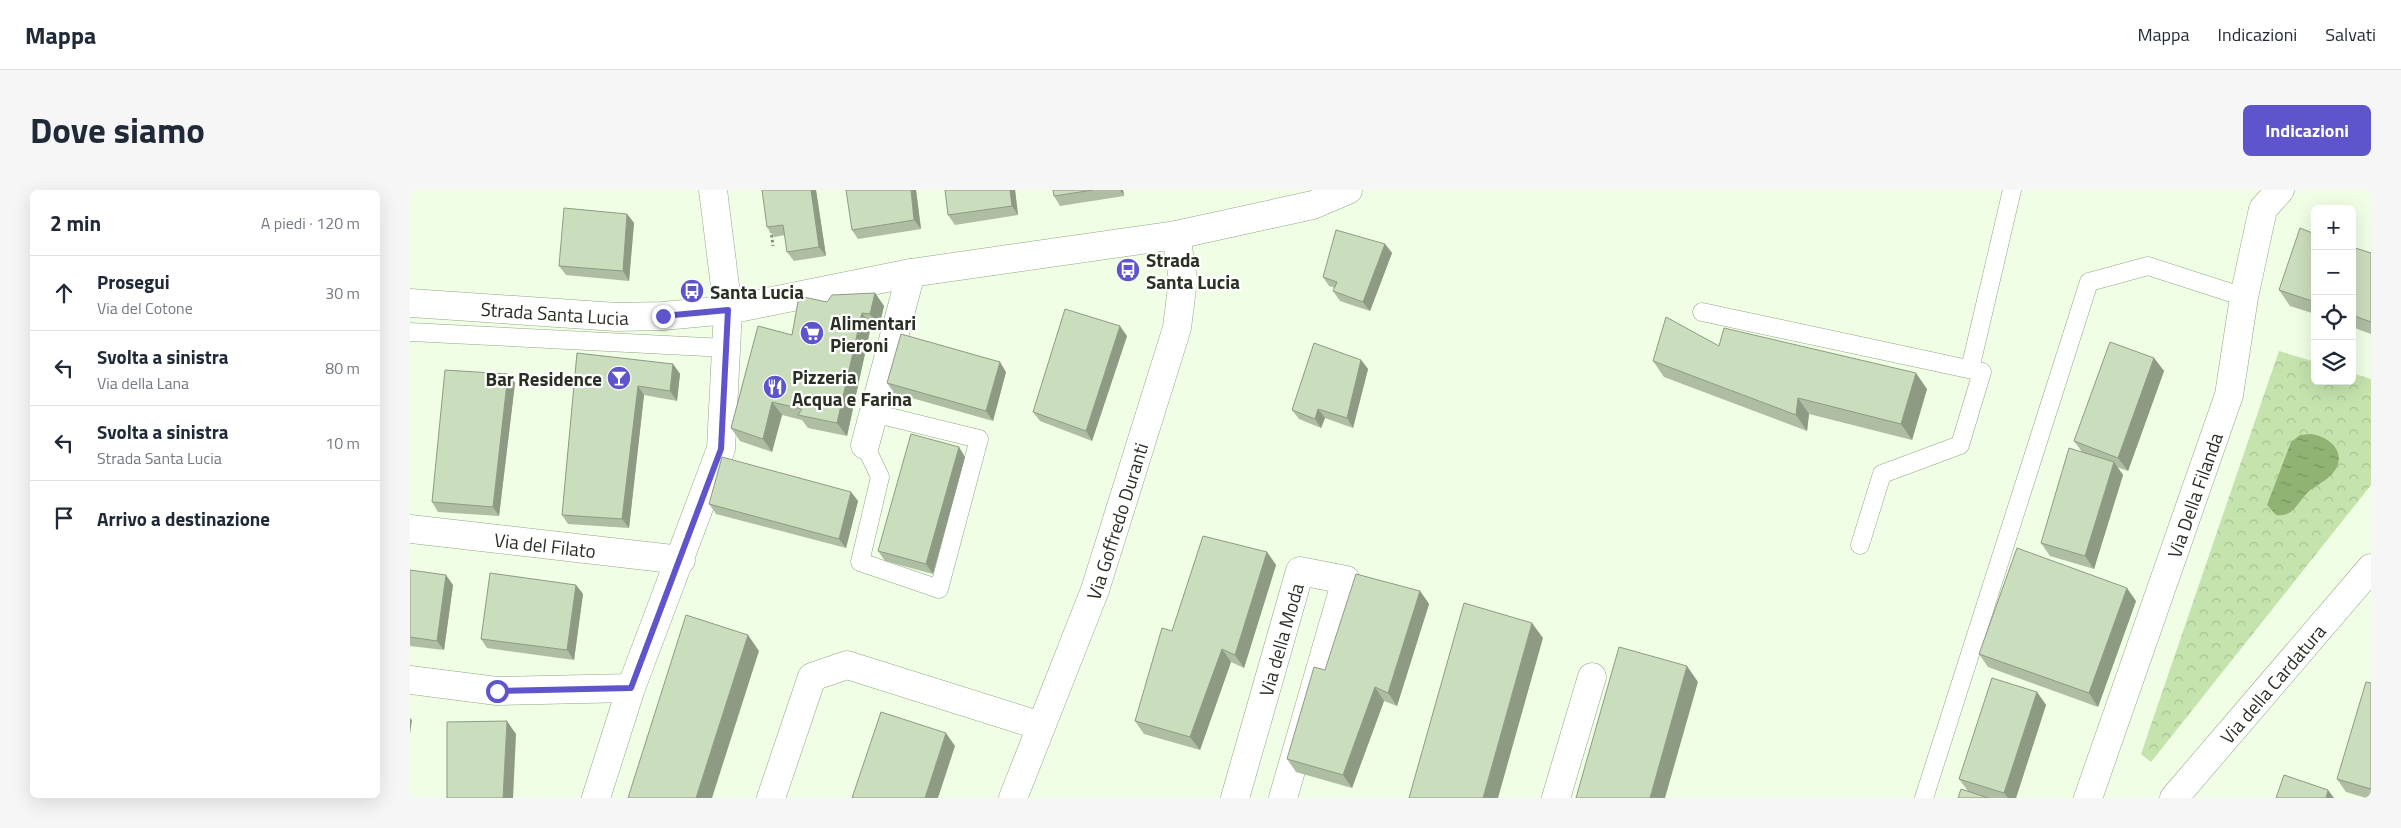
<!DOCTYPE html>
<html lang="it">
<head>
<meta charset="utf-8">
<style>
  body { margin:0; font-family:"Titillium Web",sans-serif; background:#f6f6f7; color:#1f2937 }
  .controls { position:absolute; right:15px; top:15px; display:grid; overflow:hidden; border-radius:8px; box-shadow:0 5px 20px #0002 }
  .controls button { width:45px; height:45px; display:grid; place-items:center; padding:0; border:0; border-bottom:1px solid #e0e1e3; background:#fff; color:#1f2937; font:25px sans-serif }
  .stop { position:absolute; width:15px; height:15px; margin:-11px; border:4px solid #5e55cd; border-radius:50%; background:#fff }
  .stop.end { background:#5e55cd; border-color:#fff; box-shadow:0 1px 5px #0008 }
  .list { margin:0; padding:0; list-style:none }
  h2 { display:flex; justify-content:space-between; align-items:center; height:65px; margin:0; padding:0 20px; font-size:21px }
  h2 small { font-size:16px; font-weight:400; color:#747a83 }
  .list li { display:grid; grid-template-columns:32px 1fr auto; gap:15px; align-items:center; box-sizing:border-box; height:75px; padding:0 20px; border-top:1px solid #e0e1e3 }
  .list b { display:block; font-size:19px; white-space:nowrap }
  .list p { margin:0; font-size:16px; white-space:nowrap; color:#747a83 }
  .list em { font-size:16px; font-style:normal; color:#747a83 }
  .icon { flex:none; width:28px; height:28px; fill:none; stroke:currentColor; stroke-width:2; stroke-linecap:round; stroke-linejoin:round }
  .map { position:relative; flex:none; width:1961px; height:608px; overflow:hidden; border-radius:8px }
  header { display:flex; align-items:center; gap:30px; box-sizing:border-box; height:70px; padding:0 25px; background:#fff; border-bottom:1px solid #e0e1e3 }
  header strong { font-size:24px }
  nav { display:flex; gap:28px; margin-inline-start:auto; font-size:18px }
  .intro { display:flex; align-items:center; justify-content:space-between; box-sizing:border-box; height:120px; padding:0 30px }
  h1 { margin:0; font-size:35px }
  .button { padding:12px 22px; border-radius:8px; background:#5e55cd; color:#fff; font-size:18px; font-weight:700 }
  main { display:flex; gap:30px; padding:0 30px }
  aside { flex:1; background:#fff; border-radius:8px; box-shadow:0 5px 20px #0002 }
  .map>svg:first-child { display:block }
  .park { fill:url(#park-crowns) }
  .water { fill:url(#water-ripples) }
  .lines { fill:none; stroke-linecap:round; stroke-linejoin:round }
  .service-casing { stroke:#94a687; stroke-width:19 }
  .minor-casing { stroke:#94a687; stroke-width:29 }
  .tertiary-casing { stroke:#94a687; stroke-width:29 }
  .path { stroke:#838d7a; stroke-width:3; stroke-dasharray:2.5 2.5; stroke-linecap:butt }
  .service { stroke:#fff; stroke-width:18 }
  .minor { stroke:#fff; stroke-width:28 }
  .tertiary { stroke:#fff; stroke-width:28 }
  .wall { fill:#aebea2 }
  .shaded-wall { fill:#8d9b84 }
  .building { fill:#caddbc; stroke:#8d9b84 }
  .route { stroke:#5e55cd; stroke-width:6 }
  .labels { text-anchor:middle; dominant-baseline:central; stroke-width:4.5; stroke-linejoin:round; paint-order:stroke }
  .poi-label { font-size:19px; font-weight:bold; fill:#2a3124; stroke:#fff; text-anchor:start }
  .street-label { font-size:19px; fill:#2a3124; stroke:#fff }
</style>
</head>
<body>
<header>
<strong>Mappa</strong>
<nav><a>Mappa</a><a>Indicazioni</a><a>Salvati</a></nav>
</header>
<div class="intro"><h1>Dove siamo</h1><a class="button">Indicazioni</a></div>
<main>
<aside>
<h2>2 min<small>A piedi · 120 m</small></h2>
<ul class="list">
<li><svg class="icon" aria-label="ahead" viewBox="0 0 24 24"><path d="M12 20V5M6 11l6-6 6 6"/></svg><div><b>Prosegui</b><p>Via del Cotone</p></div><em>30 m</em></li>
<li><svg class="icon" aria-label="left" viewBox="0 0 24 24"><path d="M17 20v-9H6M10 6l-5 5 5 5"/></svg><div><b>Svolta a sinistra</b><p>Via della Lana</p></div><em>80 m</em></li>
<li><svg class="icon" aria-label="left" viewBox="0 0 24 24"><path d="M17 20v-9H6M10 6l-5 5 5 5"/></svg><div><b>Svolta a sinistra</b><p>Strada Santa Lucia</p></div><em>10 m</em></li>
<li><svg class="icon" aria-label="arrive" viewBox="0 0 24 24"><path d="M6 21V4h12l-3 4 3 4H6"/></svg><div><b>Arrivo a destinazione</b></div></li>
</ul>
</aside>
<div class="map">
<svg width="1961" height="608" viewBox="0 0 1961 608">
  <defs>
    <pattern id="park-crowns" width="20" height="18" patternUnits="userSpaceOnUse" patternTransform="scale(1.25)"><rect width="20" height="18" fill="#c4e3ad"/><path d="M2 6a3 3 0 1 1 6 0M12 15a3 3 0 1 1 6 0" fill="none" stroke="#a9c395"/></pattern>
    <pattern id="water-ripples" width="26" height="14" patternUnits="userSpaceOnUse" patternTransform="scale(1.25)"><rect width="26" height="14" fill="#90b373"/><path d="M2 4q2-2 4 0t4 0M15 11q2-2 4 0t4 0" fill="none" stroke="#76925e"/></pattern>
  </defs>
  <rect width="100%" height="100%" fill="#effee4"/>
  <polygon class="park" points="1869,161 1905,172 1905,191 1942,191 1942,183 1961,189 1961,295 1741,572 1731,564"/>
  <path class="water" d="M1901,244c22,3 39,23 19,42 -6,6 -15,10 -22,16 -11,11 -14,25 -32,23l-9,-10 24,-63 9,-7z"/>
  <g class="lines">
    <g class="service-casing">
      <g id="service">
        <polyline points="1292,122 1572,182 1550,255 1472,284 1450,355"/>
        <polyline points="0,142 316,158"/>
        <polyline points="1560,179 1602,0"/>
        <polyline points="455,255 470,287 450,372 529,399 569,249 463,223"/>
        <polyline points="1514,608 1679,92 1738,76 1834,107"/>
      </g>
    </g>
    <g class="minor-casing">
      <g id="minor">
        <polyline points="455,255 501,83"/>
        <path id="s1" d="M0,339l271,31"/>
        <polyline points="0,490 87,501 221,498"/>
        <polyline points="186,608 221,498 311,259 318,120 303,0"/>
        <polyline points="361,608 402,487 437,475 631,536"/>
        <path id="s2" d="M825,608l65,-227 46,9 -63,218"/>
        <polyline points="1146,608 1182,487"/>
        <path id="s3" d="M1678,608l141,-403 15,-98 19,-88 17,-19"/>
        <path id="s4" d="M1764,608l197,-230"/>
      </g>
    </g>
    <g class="tertiary-casing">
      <g id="tertiary">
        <path id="s5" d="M0,113l207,14 46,-1 65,-6 183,-37 265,-38 137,-30 35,-15"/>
        <path id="s6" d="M603,608l82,-208 82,-262 6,-48 -7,-45"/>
      </g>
    </g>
    <polyline class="path" points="361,40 363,56"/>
    <use href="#service" class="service"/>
    <use href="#minor" class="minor"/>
    <use href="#tertiary" class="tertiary"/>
  </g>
  <g class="wall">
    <polygon points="406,0 416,66 384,71 377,62 375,45 364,47 357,37"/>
    <polygon points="506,0 511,39 448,49 442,40"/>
    <polygon points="605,0 608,25 545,35 538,25"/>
    <polygon points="643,0 713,0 714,6 650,16 644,6"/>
    <polygon points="217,24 224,33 219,91 156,85 149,76"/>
    <polygon points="1905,44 1905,124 1880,116 1869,100"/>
    <polygon points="975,54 982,63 960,121 930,111 923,101 925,98 919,96 913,87"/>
    <polygon points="1942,57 1961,63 1961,144 1942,137"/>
    <polygon points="465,103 474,116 469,137 461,136 437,246 398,238 392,230 372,225 362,262 330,251 321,238 382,145 417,112"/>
    <polygon points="717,146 682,251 630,231 623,222"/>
    <polygon points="1309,156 1517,199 1502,250 1399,224 1397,241 1254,187 1243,171"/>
    <polygon points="167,163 263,174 270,184 267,211 234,205 219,338 158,334 152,325"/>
    <polygon points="1744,168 1754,181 1718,281 1707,277 1713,285 1684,379 1640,366 1631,353 1672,262 1664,251"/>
    <polygon points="951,170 958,179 943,238 915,228 911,238 889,229 882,220"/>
    <polygon points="596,182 583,231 484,203 477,193"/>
    <polygon points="98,184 105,193 89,326 28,322 22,312"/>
    <polygon points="555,267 523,384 475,371 468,361"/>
    <polygon points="441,302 448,311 436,358 306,324 299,314"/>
    <polygon points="857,362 866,375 834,478 821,472 790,560 734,544 725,531 762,441"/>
    <polygon points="0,380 43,395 34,460 0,456"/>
    <polygon points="166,395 173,404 164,470 77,458 71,449"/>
    <polygon points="1010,401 1019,414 987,516 974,511 942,598 886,582 877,569 915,480"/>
    <polygon points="1726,411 1688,517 1578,477 1569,464"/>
    <polygon points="1961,493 1961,608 1956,608 1936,602 1927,589"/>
    <polygon points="1627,502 1636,515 1606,608 1548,608 1558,601 1549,589"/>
  </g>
  <g class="shaded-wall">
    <polygon points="401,0 406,0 416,66 409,57"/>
    <polygon points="501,0 506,0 511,39 504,30"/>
    <polygon points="600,0 605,0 608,25 602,16"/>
    <polygon points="710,0 713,0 714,6"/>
    <polygon points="217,24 224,33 219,91 213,81"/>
    <polygon points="975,54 982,63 960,121 953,112"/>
    <polygon points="465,103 474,116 469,137 460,124"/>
    <polygon points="452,123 461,136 437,246 427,233"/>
    <polygon points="710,136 717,146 682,251 676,241"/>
    <polygon points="1744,168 1754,181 1718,281 1708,268"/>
    <polygon points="951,170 958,179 943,238 937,228"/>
    <polygon points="590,172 596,182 583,231 576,221"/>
    <polygon points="263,174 270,184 267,211 260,201"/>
    <polygon points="1506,183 1517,199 1502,250 1491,234"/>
    <polygon points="98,184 105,193 89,326 83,317"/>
    <polygon points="228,196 234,205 219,338 212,329"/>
    <polygon points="1388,208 1399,224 1397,241 1386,225"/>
    <polygon points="362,212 372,225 362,262 353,249"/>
    <polygon points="908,219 915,228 911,238 905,229"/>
    <polygon points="549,257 555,267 523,384 516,374"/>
    <polygon points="1704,272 1713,285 1684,379 1675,366"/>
    <polygon points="441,302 448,311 436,358 429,349"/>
    <polygon points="857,362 866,375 834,478 825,465"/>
    <polygon points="36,385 43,395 34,460 27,451"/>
    <polygon points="166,395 173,404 164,470 157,460"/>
    <polygon points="1717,398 1726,411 1688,517 1679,503"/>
    <polygon points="1010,401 1019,414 987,516 978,503"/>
    <polygon points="1122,433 1133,448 1088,608 1073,608"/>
    <polygon points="338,445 349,461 302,608 286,608"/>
    <polygon points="812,459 821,472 790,560 780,547"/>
    <polygon points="1277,476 1288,492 1255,608 1240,608"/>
    <polygon points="965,497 974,511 942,598 933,585"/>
    <polygon points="1627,502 1636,515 1606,608 1598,608 1594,603"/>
    <polygon points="0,528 2,530 0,544"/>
    <polygon points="97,531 106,544 103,608 93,608"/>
    <polygon points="536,543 545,556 528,608 515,608"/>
    <polygon points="1918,600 1924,608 1916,608"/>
  </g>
  <g class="building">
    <polygon points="352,0 401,0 409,57 377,62 373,35 357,37"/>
    <polygon points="436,0 501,0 504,30 442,40"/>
    <polygon points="535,0 600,0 602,16 538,25"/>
    <polygon points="643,0 683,0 644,6"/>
    <polygon points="154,18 217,24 213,81 149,76"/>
    <polygon points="1890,38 1905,44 1905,112 1869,100"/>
    <polygon points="926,40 975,54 953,112 923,101 927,92 913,87"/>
    <polygon points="1942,57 1961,63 1961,132 1942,125"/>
    <polygon points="465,103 460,124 452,123 427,233 388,225 392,219 362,212 353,249 321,238 348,136 382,145 389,106 417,112 422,105"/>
    <polygon points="655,119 710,136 676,241 623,222"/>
    <polygon points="1256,127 1309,156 1314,138 1506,183 1491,234 1388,208 1386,225 1243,171"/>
    <polygon points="491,144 590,172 576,221 477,193"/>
    <polygon points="1700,152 1744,168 1708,268 1664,251"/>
    <polygon points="904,153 951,170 937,228 908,219 905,229 882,220"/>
    <polygon points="167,163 263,174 260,201 228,196 212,329 152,325"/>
    <polygon points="35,180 98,184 83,317 22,312"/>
    <polygon points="501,244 549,257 516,374 468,361"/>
    <polygon points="1659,258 1704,272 1675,366 1631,353"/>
    <polygon points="312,267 441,302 429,349 299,314"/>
    <polygon points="793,346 857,362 825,465 812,459 780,547 725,531 752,438 762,441"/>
    <polygon points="1607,358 1717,398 1679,503 1569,464"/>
    <polygon points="0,380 36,385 27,451 0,447"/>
    <polygon points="80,383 166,395 157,460 71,449"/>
    <polygon points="946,384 1010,401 978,503 965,497 933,585 877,569 904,477 915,480"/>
    <polygon points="1054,413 1122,433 1073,608 999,608"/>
    <polygon points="276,425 338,445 286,608 218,608"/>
    <polygon points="1209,457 1277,476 1240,608 1166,608"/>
    <polygon points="1582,488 1627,502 1594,603 1549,589"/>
    <polygon points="1956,492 1961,493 1961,599 1927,589"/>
    <polygon points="471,522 536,543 515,608 442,608"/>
    <polygon points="97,531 93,608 37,608 37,532"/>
    <polygon points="1874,585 1918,600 1916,608 1866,608"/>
    <polygon points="1551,599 1578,608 1548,608"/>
  </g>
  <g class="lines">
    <polyline class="route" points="87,501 221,498 311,259 318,120 253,126"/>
  </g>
  <defs>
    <g id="bus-disc" transform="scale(1.25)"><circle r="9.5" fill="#5e55cd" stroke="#fff"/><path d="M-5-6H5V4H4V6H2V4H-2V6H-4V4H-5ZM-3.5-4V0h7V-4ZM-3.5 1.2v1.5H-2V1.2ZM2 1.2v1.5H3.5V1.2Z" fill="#fff"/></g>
    <g id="supermarket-disc" transform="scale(1.25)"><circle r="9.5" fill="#5e55cd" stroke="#fff"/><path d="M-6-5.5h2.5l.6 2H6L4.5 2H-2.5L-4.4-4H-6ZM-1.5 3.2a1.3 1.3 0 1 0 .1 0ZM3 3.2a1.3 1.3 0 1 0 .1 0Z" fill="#fff"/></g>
    <g id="bar-disc" transform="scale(1.25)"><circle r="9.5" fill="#5e55cd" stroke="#fff"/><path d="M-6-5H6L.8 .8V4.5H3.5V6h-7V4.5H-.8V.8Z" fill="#fff"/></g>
    <g id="restaurant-disc" transform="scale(1.25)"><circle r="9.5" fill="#5e55cd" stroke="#fff"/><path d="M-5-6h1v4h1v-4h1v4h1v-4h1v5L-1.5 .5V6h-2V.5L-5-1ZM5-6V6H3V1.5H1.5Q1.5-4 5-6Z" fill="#fff"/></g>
  </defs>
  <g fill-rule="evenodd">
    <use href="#bus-disc" x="718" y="80"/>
    <use href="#bus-disc" x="282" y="101"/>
    <use href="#supermarket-disc" x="402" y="143"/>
    <use href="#bar-disc" x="209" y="188"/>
    <use href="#restaurant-disc" x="365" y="197"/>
  </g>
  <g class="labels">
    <g class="poi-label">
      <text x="736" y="69">Strada<tspan x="736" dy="22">Santa Lucia</tspan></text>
      <text x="300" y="101">Santa Lucia</text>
      <text x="420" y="132">Alimentari<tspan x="420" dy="22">Pieroni</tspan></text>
      <text x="382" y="186">Pizzeria<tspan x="382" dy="22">Acqua e Farina</tspan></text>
      <text x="192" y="188" text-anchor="end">Bar Residence</text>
    </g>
    <g class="street-label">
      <text stroke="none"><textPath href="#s5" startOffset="145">Strada Santa Lucia</textPath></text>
      <text stroke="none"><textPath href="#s3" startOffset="321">Via Della Filanda</textPath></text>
      <text stroke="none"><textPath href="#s6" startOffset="296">Via Goffredo Duranti</textPath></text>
      <text stroke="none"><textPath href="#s1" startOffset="136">Via del Filato</textPath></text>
      <text stroke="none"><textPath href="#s2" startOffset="165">Via della Moda</textPath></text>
      <text stroke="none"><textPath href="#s4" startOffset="151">Via della Cardatura</textPath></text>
    </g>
  </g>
</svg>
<div class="controls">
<button>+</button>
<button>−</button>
<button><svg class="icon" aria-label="locate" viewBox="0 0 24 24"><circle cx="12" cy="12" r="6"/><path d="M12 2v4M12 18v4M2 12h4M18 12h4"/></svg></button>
<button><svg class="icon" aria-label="layers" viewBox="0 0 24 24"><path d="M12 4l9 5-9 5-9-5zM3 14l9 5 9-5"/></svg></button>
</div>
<div class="stop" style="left:87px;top:501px"></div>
<div class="stop end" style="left:253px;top:126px"></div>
</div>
</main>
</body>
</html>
